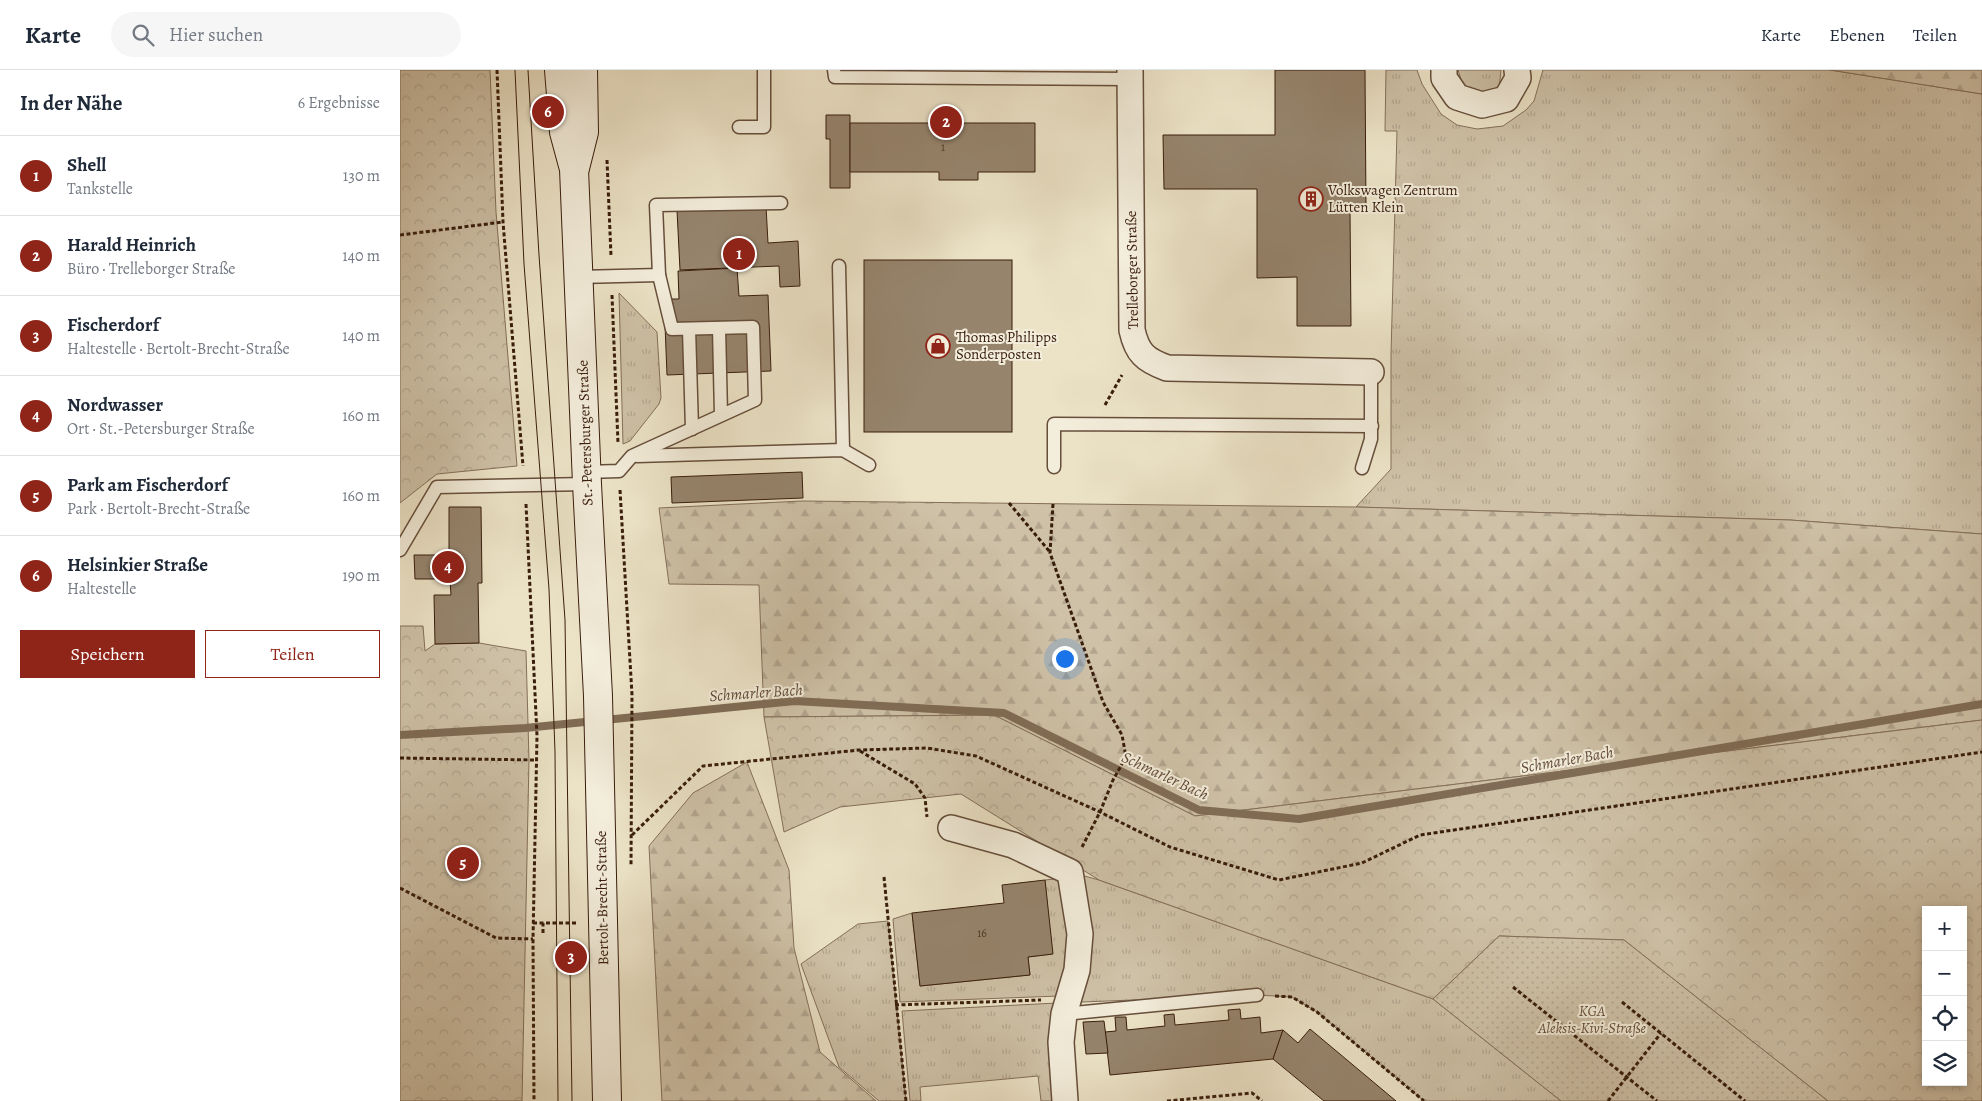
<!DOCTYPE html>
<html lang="de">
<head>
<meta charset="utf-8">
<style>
  body { margin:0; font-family:Alegreya,serif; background:#f6f6f7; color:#1f2937 }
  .controls { position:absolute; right:15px; bottom:15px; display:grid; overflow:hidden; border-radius:0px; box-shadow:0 2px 8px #0003 }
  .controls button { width:45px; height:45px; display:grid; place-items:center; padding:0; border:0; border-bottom:1px solid #e0e1e3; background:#fff; color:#1f2937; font:25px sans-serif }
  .you { position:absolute; left:664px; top:588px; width:18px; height:18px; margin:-12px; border:4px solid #fff; border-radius:50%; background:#1a73e8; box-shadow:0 0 0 8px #1a73e833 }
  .badge { display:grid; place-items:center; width:32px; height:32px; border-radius:50%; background:#8f2418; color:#fff; font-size:16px; font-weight:700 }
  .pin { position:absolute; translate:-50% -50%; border:2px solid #fff; box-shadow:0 1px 5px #0006 }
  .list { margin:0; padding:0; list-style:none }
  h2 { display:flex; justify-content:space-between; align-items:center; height:65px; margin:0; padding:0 20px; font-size:21px }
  h2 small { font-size:16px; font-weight:400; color:#747a83 }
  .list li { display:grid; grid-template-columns:32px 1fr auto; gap:15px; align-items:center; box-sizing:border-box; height:80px; padding:0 20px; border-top:1px solid #e0e1e3 }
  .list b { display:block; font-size:19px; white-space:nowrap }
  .list p { margin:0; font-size:16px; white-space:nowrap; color:#747a83 }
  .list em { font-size:16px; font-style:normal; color:#747a83 }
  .actions { display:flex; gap:10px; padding:15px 20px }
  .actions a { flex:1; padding:11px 0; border:1px solid #8f2418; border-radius:0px; text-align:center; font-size:18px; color:#8f2418 }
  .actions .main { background:#8f2418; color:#fff }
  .icon { flex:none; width:28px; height:28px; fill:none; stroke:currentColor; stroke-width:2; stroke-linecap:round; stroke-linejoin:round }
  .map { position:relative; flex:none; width:1582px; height:1031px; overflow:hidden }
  header { display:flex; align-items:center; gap:30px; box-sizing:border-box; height:70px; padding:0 25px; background:#fff; border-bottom:1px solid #e0e1e3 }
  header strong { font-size:24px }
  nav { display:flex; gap:28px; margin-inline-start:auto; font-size:18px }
  .search { width:350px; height:45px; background:#f6f6f7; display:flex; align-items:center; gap:12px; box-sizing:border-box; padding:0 18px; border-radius:28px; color:#747a83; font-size:19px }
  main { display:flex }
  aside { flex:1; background:#fff }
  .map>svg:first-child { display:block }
  .grass { fill:url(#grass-tufts); stroke:#846f5a }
  .forest { fill:url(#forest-firs); stroke:#846f5a }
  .park { fill:url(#park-crowns); stroke:#846f5a; fill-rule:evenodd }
  .garden { fill:url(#garden-dots); stroke:#846f5a }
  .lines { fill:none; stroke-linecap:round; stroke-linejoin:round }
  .stream { stroke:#806c56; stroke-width:8 }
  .building { fill:#96846d; stroke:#391d0c }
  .lane-casing { stroke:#664e3b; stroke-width:15 }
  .street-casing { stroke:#664e3b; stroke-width:28 }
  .secondary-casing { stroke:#391d0c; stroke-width:30 }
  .path { stroke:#391d0c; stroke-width:3; stroke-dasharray:4 2.5; stroke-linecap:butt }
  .lane { stroke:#f3eddb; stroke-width:12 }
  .street { stroke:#f3eddb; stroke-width:25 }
  .secondary { stroke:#f3eddb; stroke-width:28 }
  .tram { stroke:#391d0c; stroke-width:1 }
  .labels { text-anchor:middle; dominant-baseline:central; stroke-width:4; stroke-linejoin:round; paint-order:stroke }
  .number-label { font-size:12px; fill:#503724 }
  .poi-label { font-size:15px; fill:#391d0c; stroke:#f3eddb; text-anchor:start }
  .street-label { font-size:15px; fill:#391d0c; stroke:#f3eddb }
  .park-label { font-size:15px; font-style:italic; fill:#664e3a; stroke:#f3eddb }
  .water-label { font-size:16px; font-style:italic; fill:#624b37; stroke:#f3eddb }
</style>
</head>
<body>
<header>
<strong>Karte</strong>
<div class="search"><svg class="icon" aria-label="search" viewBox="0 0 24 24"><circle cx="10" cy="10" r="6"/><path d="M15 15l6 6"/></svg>Hier suchen</div>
<nav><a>Karte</a><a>Ebenen</a><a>Teilen</a></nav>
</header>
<main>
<aside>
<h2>In der Nähe<small>6 Ergebnisse</small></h2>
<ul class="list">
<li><span class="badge">1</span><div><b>Shell</b><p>Tankstelle</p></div><em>130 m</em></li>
<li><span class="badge">2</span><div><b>Harald Heinrich</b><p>Büro · Trelleborger Straße</p></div><em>140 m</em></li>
<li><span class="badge">3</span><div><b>Fischerdorf</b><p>Haltestelle · Bertolt-Brecht-Straße</p></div><em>140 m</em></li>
<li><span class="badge">4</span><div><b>Nordwasser</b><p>Ort · St.-Petersburger Straße</p></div><em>160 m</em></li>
<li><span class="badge">5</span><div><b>Park am Fischerdorf</b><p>Park · Bertolt-Brecht-Straße</p></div><em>160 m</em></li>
<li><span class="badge">6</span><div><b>Helsinkier Straße</b><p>Haltestelle</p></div><em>190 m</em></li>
</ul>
<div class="actions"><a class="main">Speichern</a><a>Teilen</a></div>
</aside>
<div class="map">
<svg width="1582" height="1031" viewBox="0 0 1582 1031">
  <defs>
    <pattern id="grass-tufts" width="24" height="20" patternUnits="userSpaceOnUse" patternTransform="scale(1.25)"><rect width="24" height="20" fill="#cec1a7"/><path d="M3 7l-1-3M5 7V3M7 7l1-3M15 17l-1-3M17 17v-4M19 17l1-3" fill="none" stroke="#b2a58f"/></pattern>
    <pattern id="forest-firs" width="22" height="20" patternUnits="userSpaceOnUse" patternTransform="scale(1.25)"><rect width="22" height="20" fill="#cec1a7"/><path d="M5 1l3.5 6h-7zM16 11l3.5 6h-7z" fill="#b2a58f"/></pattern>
    <pattern id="park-crowns" width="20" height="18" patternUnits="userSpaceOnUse" patternTransform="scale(1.25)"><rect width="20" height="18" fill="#cec1a7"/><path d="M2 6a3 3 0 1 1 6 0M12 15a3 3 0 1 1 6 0" fill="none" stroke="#b2a58f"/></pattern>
    <pattern id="garden-dots" width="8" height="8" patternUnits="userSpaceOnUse" patternTransform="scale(1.25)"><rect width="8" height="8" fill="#cec1a7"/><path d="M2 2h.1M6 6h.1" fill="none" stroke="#b2a58f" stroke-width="1.8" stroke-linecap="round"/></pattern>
  </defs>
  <rect width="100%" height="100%" fill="#ece3c7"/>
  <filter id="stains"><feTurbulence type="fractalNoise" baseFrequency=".004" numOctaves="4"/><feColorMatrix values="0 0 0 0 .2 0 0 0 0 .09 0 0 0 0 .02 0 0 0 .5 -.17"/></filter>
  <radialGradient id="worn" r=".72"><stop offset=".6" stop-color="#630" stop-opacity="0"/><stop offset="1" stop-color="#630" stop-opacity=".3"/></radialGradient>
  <g class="grass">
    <polygon points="986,0 1017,0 1022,14 1041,44 1057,55 1077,59 1103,56 1126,40 1134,31 1143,0 1430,0 1582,24 1582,464 1390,450 956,437 991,399 991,284 997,61 985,61"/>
    <path d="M1058,0h43l-2,19c-16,6 -22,5 -36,-3z"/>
    <polygon points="219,223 257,262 261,328 259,334 230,371 223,374"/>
    <polygon points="670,802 699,810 1033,929 1161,1031 1024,1031 917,942 892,927 857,925 658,933 658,1031 641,1031 638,1006 520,1017 521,1031 510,1031 502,941 657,933 669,929"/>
    <polygon points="664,808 672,867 659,926 500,932 493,849 512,843 520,916 630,905 628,887 652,884 645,810"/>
    <polygon points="488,851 506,1031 479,1031 439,997 401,894 458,854"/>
  </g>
  <g class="forest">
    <polygon points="1430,0 1582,0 1582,24"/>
    <polygon points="402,431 956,437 1390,450 1582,464 1582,650 795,746 594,645 364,647 359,515 269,514 259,438"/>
    <polygon points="347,692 389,800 394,878 420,982 476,1031 262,1031 249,776 293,723"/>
  </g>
  <g class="park">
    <polygon points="0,0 90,0 96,142 117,396 37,404 0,433"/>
    <polygon points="0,556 23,556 25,581 35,574 79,573 126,581 129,690 122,1031 0,1031"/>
    <path d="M594,645l201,101 787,-96v381h-154l-204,-161 -125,-4 -66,63 -334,-119 -138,-86 -121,13 -56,25 -20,-115zM1526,840h37v172h-37z"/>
  </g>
  <polygon class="garden" points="1099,866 1224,870 1428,1031 1161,1031 1033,929"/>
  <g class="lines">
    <polyline class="stream" points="0,665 125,658 395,631 604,643 799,740 899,749 1582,634"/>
  </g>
  <g class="building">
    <polygon points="875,0 965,0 966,140 950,140 951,256 897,256 897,207 857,208 857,119 764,119 763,65 875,65"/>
    <polygon points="426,45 450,45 450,118 430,118 430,69 426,69"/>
    <polygon points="450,53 635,53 635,102 578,102 578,110 539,110 539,102 450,102"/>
    <polygon points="366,136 368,173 398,171 400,216 380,217 379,196 280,200 277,140"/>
    <rect x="464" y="190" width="148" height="172"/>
    <polygon points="337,198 339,226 368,225 371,301 267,305 264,229 279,229 278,201"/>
    <polygon points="402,402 403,428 272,433 271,407"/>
    <polygon points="49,437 81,437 82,513 78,513 79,573 35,574 34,525 51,525 50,509 15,509 14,485 49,485"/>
    <polygon points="645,810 653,884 628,887 630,905 520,916 512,843 604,833 602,815"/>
    <polygon points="840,939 841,949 860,947 861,963 883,960 873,989 710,1005 705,962 716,961 715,947 726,947 727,960 765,956 764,945 774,944 775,955 829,950 828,940"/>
    <polygon points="704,951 708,983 686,984 683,952"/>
    <polygon points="910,959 996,1031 924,1031 873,989 883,960 898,973"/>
  </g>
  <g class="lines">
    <g class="lane-casing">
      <g id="lane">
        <polyline points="434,0 435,7 730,9"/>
        <polyline points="339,57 364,57 364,0"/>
        <polyline points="439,196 443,380"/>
        <polyline points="179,207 259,205 256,135 381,133"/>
        <polyline points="319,258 321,345"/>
        <polyline points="289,259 292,359"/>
        <polyline points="237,386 443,380 469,395"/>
        <polyline points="654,397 654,354 972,356"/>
        <polyline points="962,398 971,369 971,302"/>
        <polyline points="186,402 219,401 232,386 355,330 353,257 272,259 259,205"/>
        <polyline points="0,480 37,417 187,414"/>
        <polyline points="664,944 857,925"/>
      </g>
    </g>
    <g class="street-casing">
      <g id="street">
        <path d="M730,0l2,260c5,23 13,30 35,38l204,4"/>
        <polyline points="1044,0 1044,8 1057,27 1082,35 1106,29 1118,8 1117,0"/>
        <polyline points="551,758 613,775 670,802 680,864 677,900 664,944 661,972 665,1031"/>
      </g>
    </g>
    <g class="secondary-casing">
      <g id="secondary">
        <polyline points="159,0 164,62 174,99 187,414 198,626 207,1031"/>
        <polyline points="175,98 184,62 183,0"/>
      </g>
    </g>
    <g class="path">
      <polyline points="97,0 103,152 123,396"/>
      <polyline points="207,90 211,186"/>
      <polyline points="0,165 103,152"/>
      <polyline points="212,225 218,373"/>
      <polyline points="705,335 722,305"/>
      <polyline points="220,420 232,625 231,795"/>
      <polyline points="609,433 650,482"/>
      <polyline points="126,434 137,666 133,869 134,1031"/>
      <polyline points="653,434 650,483 703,632 722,665 726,687 713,710 700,742 681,779"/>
      <polyline points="460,681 515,714 525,728 527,747"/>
      <polyline points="0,688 136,690"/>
      <polyline points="232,765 303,696 459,680 527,678 576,686 700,742 770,777 879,810 962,793 1020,765 1582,682"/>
      <polyline points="484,807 506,1031"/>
      <polyline points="0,818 96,868 133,869"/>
      <polyline points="133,853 178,853"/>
      <polyline points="143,863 143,853"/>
      <polyline points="1113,917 1257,1031"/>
      <polyline points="875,926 892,927 917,942 1024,1031"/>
      <polyline points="1222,932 1345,1031"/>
      <polyline points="495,935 641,930"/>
      <polyline points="767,1031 852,1023 862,1031"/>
      <polyline points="1208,1031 1261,963"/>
    </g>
    <use href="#lane" class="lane"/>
    <use href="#street" class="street"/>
    <use href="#secondary" class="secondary"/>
    <g class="tram">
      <polyline points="115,0 124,194 149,519 155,682 158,1031"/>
      <polyline points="128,0 139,185 165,550 172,1031"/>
    </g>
  </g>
  <defs>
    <g id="building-ring" transform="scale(1.25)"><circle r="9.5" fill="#f3eddb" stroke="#8f2418" stroke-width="1.5"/><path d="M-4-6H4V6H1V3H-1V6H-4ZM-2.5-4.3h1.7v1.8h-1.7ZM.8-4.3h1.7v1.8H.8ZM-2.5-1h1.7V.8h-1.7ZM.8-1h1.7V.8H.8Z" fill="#8f2418"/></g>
    <g id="shop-ring" transform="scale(1.25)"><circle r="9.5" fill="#f3eddb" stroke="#8f2418" stroke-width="1.5"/><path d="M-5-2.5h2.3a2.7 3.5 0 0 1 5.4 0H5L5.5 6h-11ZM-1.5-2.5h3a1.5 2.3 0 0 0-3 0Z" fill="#8f2418"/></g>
  </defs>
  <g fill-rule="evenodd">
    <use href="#building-ring" x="911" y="129"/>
    <use href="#shop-ring" x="538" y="276"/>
  </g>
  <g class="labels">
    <g class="number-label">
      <text x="543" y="77">1</text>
      <text x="582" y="863">16</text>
    </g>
    <g class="poi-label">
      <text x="928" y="120">Volkswagen Zentrum<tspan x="928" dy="17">Lütten Klein</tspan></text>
      <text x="556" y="267">Thomas Philipps<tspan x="556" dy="17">Sonderposten</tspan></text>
    </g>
    <g class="street-label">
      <text transform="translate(732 200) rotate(-91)">Trelleborger Straße</text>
      <text transform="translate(185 363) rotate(-92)">St.-Petersburger Straße</text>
      <text transform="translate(202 828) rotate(-91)">Bertolt-Brecht-Straße</text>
    </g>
    <g class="park-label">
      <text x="1192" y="941">KGA<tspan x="1192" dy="17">Aleksis-Kivi-Straße</tspan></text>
    </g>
    <g class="water-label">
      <text transform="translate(356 623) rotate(-4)">Schmarler Bach</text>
      <text transform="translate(1167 690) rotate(-10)">Schmarler Bach</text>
      <text transform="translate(765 706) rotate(25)">Schmarler Bach</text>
    </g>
  </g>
  <rect width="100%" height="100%" filter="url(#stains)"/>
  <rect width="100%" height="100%" fill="url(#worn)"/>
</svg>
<div class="controls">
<button>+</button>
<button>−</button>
<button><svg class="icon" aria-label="locate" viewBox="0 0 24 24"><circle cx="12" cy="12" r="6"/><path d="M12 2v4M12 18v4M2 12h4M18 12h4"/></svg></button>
<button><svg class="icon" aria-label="layers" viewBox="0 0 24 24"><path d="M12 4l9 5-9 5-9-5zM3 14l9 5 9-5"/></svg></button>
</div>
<div class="you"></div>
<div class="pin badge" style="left:339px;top:184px">1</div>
<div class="pin badge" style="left:546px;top:52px">2</div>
<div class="pin badge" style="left:171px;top:887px">3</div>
<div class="pin badge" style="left:48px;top:497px">4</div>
<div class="pin badge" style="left:63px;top:793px">5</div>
<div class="pin badge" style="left:148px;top:42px">6</div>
</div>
</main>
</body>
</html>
